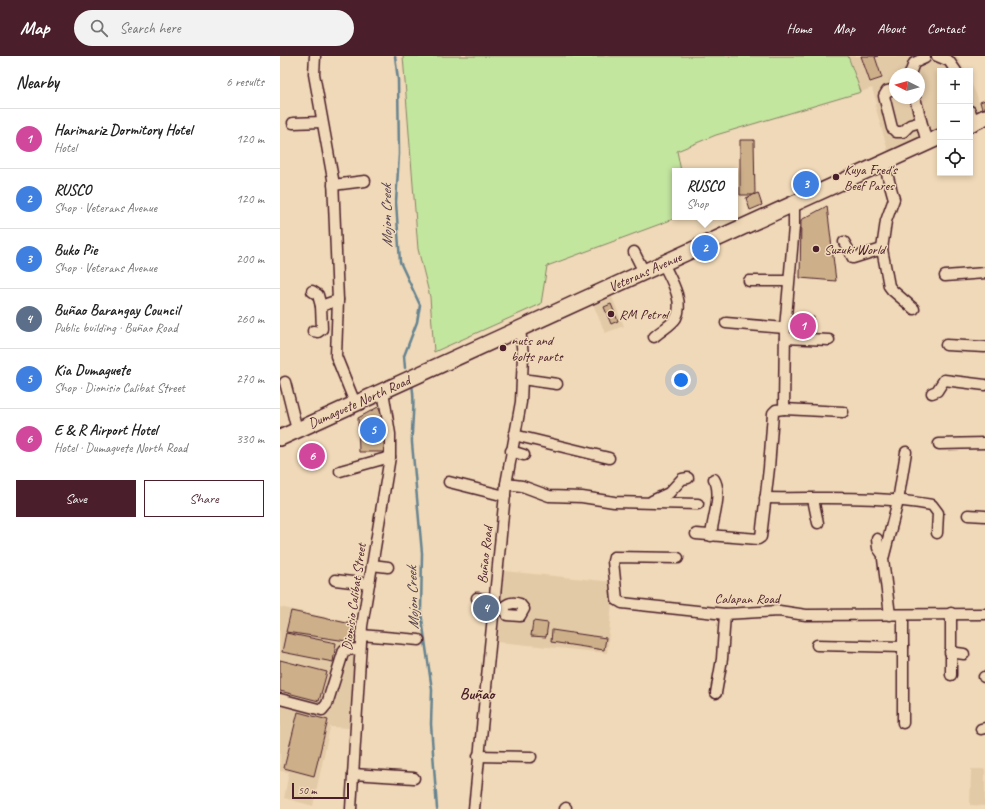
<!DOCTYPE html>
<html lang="en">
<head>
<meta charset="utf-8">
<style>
  body { margin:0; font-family:Caveat,sans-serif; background:#f2f2f2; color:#222 }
  .controls { position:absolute; right:12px; top:12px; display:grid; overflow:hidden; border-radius:0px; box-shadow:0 2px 6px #0003 }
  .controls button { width:36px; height:36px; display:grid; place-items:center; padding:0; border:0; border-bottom:1px solid #e0e0e0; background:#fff; color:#222; font:20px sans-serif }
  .compass { position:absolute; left:609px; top:12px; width:36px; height:36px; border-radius:50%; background:#fff; box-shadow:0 2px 6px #0003; rotate:275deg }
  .scale { position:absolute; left:12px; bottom:10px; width:57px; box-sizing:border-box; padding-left:4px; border:2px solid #4a1f2b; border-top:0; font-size:11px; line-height:14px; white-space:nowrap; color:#4a1f2b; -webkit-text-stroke:3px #f0d9b8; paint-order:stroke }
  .you { position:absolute; left:401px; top:324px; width:14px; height:14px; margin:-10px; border:3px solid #fff; border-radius:50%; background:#1a73e8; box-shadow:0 0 0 6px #1a73e833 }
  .badge { display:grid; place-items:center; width:26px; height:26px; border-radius:50%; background:#4a1f2b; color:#fff; font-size:13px; font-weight:700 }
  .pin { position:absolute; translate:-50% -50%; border:2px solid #fff; box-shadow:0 1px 4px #0006 }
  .popup { position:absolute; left:392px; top:112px; width:66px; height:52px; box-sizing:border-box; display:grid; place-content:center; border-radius:0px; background:#fff; filter:drop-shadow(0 1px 3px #0005); font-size:13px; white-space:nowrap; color:#767676 }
  .popup b { font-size:15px; color:#222 }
  .popup::after { content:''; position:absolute; left:50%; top:100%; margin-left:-8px; border:8px solid transparent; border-top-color:#fff }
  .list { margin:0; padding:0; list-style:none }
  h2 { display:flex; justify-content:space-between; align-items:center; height:52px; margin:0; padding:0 16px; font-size:17px }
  h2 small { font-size:13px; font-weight:400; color:#767676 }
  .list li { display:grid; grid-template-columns:26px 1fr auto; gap:12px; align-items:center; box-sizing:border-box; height:60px; padding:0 16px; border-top:1px solid #e0e0e0 }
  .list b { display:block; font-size:15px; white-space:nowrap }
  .list p { margin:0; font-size:13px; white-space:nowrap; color:#767676 }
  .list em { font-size:13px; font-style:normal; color:#767676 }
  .actions { display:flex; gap:8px; padding:12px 16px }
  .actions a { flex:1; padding:9px 0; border:1px solid #4a1f2b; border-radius:0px; text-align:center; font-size:14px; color:#4a1f2b }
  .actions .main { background:#4a1f2b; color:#fff }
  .icon { flex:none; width:22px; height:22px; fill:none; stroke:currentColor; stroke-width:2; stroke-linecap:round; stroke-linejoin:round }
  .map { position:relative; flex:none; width:705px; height:753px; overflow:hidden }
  header { display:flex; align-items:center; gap:24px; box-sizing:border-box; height:56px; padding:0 20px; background:#4a1f2b; color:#fff }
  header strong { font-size:19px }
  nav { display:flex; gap:22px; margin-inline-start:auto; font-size:14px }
  .search { width:280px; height:36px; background:#f2f2f2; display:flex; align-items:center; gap:10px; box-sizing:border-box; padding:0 14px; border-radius:22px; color:#767676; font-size:15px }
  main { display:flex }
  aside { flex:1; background:#fff }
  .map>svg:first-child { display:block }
  .built { fill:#e3caa7; fill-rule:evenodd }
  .green { fill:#c3e69f; stroke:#868265 }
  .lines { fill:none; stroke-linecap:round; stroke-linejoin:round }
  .stream { stroke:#658390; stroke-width:2.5 }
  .building { fill:#cdb08a; stroke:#4a1f2b }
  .minor-casing { stroke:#4a1f2b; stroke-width:13 }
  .highway-casing { stroke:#4a1f2b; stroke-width:18 }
  .minor { stroke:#f0d9b8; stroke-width:10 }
  .highway { stroke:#f0d9b8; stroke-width:15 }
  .poi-dot { fill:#4a1f2b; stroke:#f0d9b8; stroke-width:1.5 }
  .labels { text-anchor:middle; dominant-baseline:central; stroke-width:3; stroke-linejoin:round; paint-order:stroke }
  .poi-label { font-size:14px; fill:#4a1f2b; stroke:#f0d9b8; text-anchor:start }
  .street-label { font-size:14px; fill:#4a1f2b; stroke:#f0d9b8 }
  .water-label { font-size:15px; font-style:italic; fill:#53404d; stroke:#f0d9b8 }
  .quarter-label { font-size:16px; font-weight:bold; fill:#4a1f2b; stroke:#f0d9b8 }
</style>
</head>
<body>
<header>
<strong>Map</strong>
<div class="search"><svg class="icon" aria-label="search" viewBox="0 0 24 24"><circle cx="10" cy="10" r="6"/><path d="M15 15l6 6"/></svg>Search here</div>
<nav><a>Home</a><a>Map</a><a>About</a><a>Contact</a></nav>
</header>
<main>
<aside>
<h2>Nearby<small>6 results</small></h2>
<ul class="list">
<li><span class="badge" style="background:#d1479c">1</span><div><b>Harimariz Dormitory Hotel</b><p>Hotel</p></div><em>120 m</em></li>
<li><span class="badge" style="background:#3f7fe0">2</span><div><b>RUSCO</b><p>Shop · Veterans Avenue</p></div><em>120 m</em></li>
<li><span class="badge" style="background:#3f7fe0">3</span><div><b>Buko Pie</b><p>Shop · Veterans Avenue</p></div><em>200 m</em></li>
<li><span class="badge" style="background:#5c6f8a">4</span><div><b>Buñao Barangay Council</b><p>Public building · Buñao Road</p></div><em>260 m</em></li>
<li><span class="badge" style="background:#3f7fe0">5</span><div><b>Kia Dumaguete</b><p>Shop · Dionisio Calibat Street</p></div><em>270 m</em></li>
<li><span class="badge" style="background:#d1479c">6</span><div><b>E &amp; R Airport Hotel</b><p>Hotel · Dumaguete North Road</p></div><em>330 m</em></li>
</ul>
<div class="actions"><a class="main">Save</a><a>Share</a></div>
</aside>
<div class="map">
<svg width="705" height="753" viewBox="0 0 705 753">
  <rect width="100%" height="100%" fill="#f0d9b8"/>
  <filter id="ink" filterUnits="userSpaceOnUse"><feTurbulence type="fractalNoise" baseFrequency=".025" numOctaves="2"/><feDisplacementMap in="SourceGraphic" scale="8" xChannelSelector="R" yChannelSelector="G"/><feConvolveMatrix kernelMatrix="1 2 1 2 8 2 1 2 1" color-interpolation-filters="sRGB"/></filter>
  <g filter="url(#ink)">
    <g class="built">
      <path d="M568,0h109l8,15h-25v59l-52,21 -13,-46 2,-1 -5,-16 -11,4zM615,18h24v24h-24z"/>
      <polygon points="690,25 697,40 701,57 690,62"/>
      <polygon points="331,239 344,270 325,277 313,248"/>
      <polygon points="224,515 334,526 327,597 217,586"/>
      <polygon points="0,551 77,568 69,672 50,671 33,750 4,742 9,716 0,715"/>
      <polygon points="705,676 705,750 690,749 691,713 705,713"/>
    </g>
    <polygon class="green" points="123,0 568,0 581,36 436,79 397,95 401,115 395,115 395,161 399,161 267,210 261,248 154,296 150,241 138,193"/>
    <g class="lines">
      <g class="stream">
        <polyline points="115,0 118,24 119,98 116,146 120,206 140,249 137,266 124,300 125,312"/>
        <path d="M132,329c4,19 -1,39 0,58l10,110 -1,59 11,78 -1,34 6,85"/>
      </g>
    </g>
    <g class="building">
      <polygon points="581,0 598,0 595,1 602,22 590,26"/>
      <polygon points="705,44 705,52 702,53 700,46"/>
      <polygon points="460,84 474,84 475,139 460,139"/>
      <polygon points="478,137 482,149 470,154 466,142"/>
      <polygon points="547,150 556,225 520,222 521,164"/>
      <polygon points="331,248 338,265 331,268 324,251"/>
      <polygon points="514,261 534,261 532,281 513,279"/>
      <polygon points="98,351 104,363 107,389 106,396 79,396 78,362"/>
      <polygon points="198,550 209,551 208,562 197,561"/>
      <polygon points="11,555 76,569 73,586 6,576"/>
      <polygon points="253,565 268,567 266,581 251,580"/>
      <polygon points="272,574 326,582 324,594 271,586"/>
      <polygon points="6,577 56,587 53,606 2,596"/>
      <polygon points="0,604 47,616 39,645 0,635"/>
      <polygon points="18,656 48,664 34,720 4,712"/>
    </g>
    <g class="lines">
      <g class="minor-casing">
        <g id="minor">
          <polyline points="35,0 34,18 53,123 58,244 56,300 75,347"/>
          <polyline points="657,0 669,5 676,15"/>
          <polyline points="630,18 634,7 645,2"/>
          <polyline points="615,33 607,35 604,40 612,72 616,76 623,76 630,69 641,66"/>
          <polyline points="635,42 647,87"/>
          <polyline points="690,55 694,66"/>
          <polyline points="13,67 42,66"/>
          <polyline points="604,107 614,143 606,165 602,193 609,230 612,234 634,253"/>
          <polyline points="53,129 85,125"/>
          <polyline points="564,186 573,202 602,193"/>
          <polyline points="354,196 364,216"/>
          <polyline points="665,220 705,217"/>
          <polyline points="469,225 508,225"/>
          <polyline points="32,235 38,239 41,250"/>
          <polyline points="446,267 505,272"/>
          <polyline points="33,275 38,276 42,273 41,250 58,244"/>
          <path d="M374,281c6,-6 18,-12 22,-19 9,-17 -6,-40 -13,-55"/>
          <polyline points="505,282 549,284"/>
          <polyline points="666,289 705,291"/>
          <polyline points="242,323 277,328"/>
          <polyline points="5,326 17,374"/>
          <polyline points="652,337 657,335 664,324 705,329"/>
          <polyline points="504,353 563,356"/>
          <polyline points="234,379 329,402"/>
          <polyline points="659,388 705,387"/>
          <polyline points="231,395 244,399"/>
          <polyline points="60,415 110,401"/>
          <polyline points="169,426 225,440"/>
          <polyline points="226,428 242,430 269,440 302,441 334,446 418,448"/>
          <path d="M485,442c55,1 113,-3 167,7l6,8 -1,20"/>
          <polyline points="533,443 538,467"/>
          <polyline points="372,445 389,437 402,423 408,422"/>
          <polyline points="688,459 705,460"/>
          <polyline points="416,478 478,483 481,481 489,412 493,357 496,354 504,353 505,272 514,171 514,148"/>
          <path d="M431,480c1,-16 12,-43 3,-57"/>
          <polyline points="597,483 598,492 603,499"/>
          <polyline points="398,502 334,501 333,505 337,544 342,547 445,558 499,555 526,559 705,558"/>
          <polyline points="92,509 108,511"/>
          <polyline points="55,524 89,528"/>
          <polyline points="197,542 215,544"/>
          <path d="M214,550l10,3 3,6 13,1 4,-7 -4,-5c-6,-2 -12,-1 -16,3v2"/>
          <polyline points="610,559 603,503 618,445 626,396"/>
          <polyline points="623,559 623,667"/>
          <polyline points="81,579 139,584"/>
          <polyline points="537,589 623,591"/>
          <polyline points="670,596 684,598"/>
          <polyline points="671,619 671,557"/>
          <polyline points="704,621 705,621"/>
          <polyline points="436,637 442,603 445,558"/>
          <polyline points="0,643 42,654 47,648 64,594 80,593"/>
          <polyline points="701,673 705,672"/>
          <polyline points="198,700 251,701"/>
          <polyline points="73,718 134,722"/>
          <polyline points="71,753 82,570 110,401 110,378 103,335"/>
          <polyline points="194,753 226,428 241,346 243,299 240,273"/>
          <polyline points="285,753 286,752"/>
        </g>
      </g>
      <g class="highway-casing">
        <g id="highway">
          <polyline points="690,68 705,61"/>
          <polyline points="0,382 660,81"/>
        </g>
      </g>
      <use href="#minor" class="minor"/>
      <use href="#highway" class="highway"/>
    </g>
  </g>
  <g class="poi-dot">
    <circle cx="556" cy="121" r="4"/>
    <circle cx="536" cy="193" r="4"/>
    <circle cx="331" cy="258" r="4"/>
    <circle cx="223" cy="292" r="4"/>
  </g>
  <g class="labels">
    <g class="poi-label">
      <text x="564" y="113">Kuya Fred's<tspan x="564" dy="16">Beef Pares</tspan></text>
      <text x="544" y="193">Suzuki World</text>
      <text x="339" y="258">RM Petrol</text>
      <text x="231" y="284">nuts and<tspan x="231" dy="16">bolts parts</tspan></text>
    </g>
    <g class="street-label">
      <text transform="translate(365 216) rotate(-24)">Veterans Avenue</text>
      <text transform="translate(79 346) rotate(-24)">Dumaguete North Road</text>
      <text transform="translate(205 499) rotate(-84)">Buñao Road</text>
      <text transform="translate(74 541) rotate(-82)">Dionisio Calibat Street</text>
      <text x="467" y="542">Calapan Road</text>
    </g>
    <g class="water-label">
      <text transform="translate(107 160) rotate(-91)">Mojon Creek</text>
      <text transform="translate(133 542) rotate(-92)">Mojon Creek</text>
    </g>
    <g class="quarter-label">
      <text x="197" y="638">Buñao</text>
    </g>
  </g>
</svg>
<div class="controls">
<button>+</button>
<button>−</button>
<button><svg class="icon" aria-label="locate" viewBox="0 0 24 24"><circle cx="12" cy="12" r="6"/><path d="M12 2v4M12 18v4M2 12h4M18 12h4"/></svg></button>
</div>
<svg class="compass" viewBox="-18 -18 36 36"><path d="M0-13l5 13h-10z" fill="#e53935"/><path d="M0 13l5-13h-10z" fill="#767676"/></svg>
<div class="scale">50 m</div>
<div class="you"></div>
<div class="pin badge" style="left:523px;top:270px;background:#d1479c">1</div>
<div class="pin badge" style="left:425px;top:192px;background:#3f7fe0">2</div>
<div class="popup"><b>RUSCO</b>Shop</div>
<div class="pin badge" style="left:526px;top:128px;background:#3f7fe0">3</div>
<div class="pin badge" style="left:206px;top:552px;background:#5c6f8a">4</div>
<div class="pin badge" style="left:93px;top:374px;background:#3f7fe0">5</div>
<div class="pin badge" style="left:32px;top:400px;background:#d1479c">6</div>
</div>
</main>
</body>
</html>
